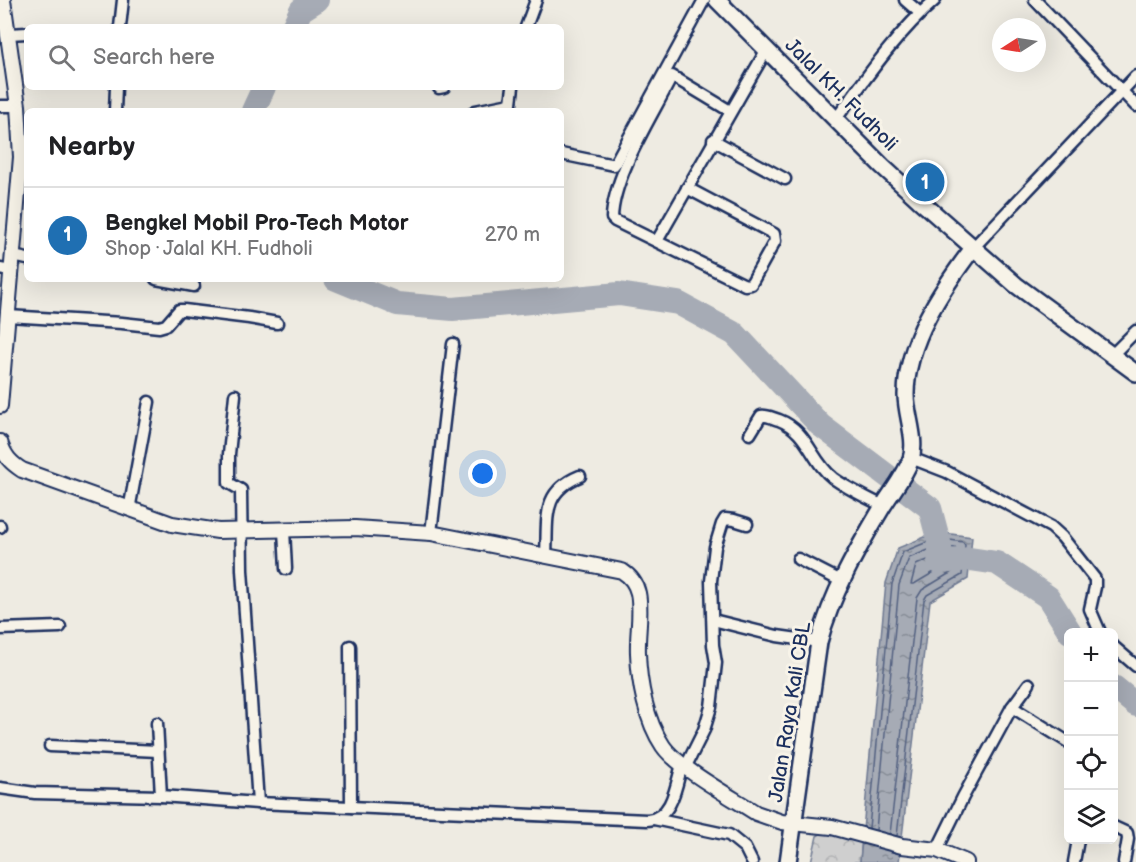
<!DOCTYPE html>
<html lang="en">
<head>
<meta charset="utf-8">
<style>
  body { margin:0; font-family:"Balsamiq Sans",sans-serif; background:#f6f6f6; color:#202124 }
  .controls { position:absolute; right:18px; bottom:18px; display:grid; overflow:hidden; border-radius:9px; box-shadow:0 6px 24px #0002 }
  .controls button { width:54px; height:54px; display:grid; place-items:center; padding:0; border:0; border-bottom:2px solid #e0e0e0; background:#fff; color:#202124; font:30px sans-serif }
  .compass { position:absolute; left:992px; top:18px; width:54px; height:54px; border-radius:50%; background:#fff; box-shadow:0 6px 24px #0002; rotate:258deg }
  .you { position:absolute; left:483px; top:474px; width:21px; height:21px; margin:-15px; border:4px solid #fff; border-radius:50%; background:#1a73e8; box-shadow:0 0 0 9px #1a73e833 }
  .badge { display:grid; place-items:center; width:39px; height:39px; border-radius:50%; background:#1f6fb2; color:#fff; font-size:20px; font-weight:700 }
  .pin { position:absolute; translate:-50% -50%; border:3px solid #fff; box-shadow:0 2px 6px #0006 }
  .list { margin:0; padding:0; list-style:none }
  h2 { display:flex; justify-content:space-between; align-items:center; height:78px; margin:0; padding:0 24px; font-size:26px }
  h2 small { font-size:20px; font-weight:400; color:#757577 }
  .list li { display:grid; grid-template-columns:39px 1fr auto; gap:18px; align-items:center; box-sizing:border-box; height:96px; padding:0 24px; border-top:2px solid #e0e0e0 }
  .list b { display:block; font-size:22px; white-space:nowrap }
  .list p { margin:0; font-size:20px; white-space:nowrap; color:#757577 }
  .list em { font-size:20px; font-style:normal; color:#757577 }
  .icon { flex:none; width:33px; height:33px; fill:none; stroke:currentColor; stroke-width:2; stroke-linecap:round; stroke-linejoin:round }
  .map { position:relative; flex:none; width:1136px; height:862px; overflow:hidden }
  .search { position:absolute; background:#fff; box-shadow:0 6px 24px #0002; left:24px; top:24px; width:540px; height:66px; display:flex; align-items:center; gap:15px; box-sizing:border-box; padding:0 21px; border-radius:9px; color:#757577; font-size:22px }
  .panel { position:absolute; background:#fff; box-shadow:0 6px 24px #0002; left:24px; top:108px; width:540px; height:174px; border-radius:9px }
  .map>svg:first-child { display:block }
  .forest { fill:url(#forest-crowns); stroke:#757f96; stroke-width:1.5 }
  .water { fill:url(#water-ripples); stroke:#6e7992; stroke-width:1.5 }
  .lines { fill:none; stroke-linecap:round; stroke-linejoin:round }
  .shore { stroke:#536181; stroke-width:1.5 }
  .river { stroke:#a6abb5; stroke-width:24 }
  .minor-casing { stroke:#1b2f5e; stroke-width:15 }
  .tertiary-casing { stroke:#1b2f5e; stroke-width:18 }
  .secondary-casing { stroke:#1b2f5e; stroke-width:20 }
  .minor { stroke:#f7f3e8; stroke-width:10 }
  .tertiary { stroke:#f7f3e8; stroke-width:14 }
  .secondary { stroke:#f7f3e8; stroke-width:15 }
  .labels { text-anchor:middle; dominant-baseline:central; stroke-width:6; stroke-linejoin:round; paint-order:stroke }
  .street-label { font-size:20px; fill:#1b2f5e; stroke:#f7f3e8 }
</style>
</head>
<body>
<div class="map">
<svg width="1136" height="862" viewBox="0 0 1136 862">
  <defs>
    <pattern id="forest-crowns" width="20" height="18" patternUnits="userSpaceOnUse" patternTransform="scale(1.5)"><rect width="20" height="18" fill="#cfcfcf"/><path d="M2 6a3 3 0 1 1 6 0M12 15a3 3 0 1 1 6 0" fill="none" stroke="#b1b2b4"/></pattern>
    <pattern id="water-ripples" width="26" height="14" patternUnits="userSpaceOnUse" patternTransform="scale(1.5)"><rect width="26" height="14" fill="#a6abb5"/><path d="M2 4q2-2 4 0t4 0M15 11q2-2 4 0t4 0" fill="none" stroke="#868c96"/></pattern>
  </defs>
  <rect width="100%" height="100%" fill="#eeebe2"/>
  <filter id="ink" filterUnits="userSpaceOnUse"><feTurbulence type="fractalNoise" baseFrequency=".0167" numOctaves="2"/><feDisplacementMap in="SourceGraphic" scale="12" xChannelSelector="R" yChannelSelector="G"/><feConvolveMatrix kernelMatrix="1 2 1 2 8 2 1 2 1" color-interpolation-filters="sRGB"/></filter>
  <g filter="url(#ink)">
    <polygon class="forest" points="832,827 862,835 860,862 811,862 817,836"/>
    <polygon class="water" points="937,532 972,537 968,579 930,601 899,862 860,862 886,583 898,548"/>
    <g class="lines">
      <g class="shore">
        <polygon points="939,555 947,557 946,565 914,584 911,584 916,565"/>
        <polyline points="869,828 892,584 903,552 937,538 963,542 965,545 962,575 927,595 924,600 897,836"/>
        <polyline points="876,830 899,585 909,558 938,546 955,548 957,551 955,570 922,590 917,598 890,834"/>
      </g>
      <g class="river">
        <polyline points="293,27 301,10 317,0"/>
        <polyline points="253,111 264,87"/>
        <polyline points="336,279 397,304 453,309 619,294 678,303 735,334 820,425 930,508 940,546 940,561"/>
        <polyline points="939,562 970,559 997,563 1048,597 1070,632"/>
        <polyline points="1114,687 1136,705"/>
      </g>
      <g class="minor-casing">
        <g id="minor">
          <polyline points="905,0 920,13"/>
          <polyline points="1035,0 1136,106"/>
          <polyline points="120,27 123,0"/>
          <polyline points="526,27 536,0"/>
          <polyline points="9,34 27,33"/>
          <polyline points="439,88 444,87"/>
          <polyline points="0,106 18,106"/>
          <polyline points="115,111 116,87"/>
          <polyline points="475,111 510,104"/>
          <polyline points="510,111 513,87"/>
          <path d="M836,119c30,-41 60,-85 99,-119"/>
          <polyline points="713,140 785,179"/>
          <polyline points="561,154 614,165 704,0"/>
          <path d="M687,188l87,46 1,7 -24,43 -6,1 -130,-64 -3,-3c1,-43 41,-103 60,-142l58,35"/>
          <polyline points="657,241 767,49"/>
          <polyline points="973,248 1136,76"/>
          <polyline points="13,256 27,259"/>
          <polyline points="0,269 12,271"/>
          <polyline points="156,279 194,286"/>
          <polyline points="8,316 122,323 159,327 166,325 179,310 184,310 249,318 277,323"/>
          <polyline points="1113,354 1136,331"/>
          <polyline points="235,395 229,454 229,483 241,490 242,570 258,803"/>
          <path d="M750,434l11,-18c6,-1 11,2 18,4 29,11 32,41 54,58 15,11 33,19 50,28"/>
          <polyline points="911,458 947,472 1051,527 1062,537 1095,579 1095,587 1090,609 1100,632"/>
          <polyline points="129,510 149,402"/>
          <polyline points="0,527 0,526"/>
          <polyline points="284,530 286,569"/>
          <polyline points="431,533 453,344"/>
          <path d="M546,555c2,-37 -5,-63 34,-79"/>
          <polyline points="798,559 843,582"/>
          <polyline points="713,620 777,636 819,642"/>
          <polyline points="0,629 60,627"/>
          <polyline points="350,646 351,807"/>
          <polyline points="1114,647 1136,666"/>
          <polyline points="1012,707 1029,684"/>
          <polyline points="157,723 161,796"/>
          <polyline points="50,746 158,751"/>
          <polyline points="686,766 704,730 711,707 716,663 713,645 711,581 715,547 722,524 725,519 734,520 747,524"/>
          <path d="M0,788l35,5 126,3 97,7 389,17c26,-2 29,-35 35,-56"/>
          <polyline points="654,819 729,835 745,848 752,862"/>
          <polyline points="1114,827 1127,833 1128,839 1124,862"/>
          <polyline points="937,850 963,797 1012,707 1068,742"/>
          <polyline points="1074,862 1078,840"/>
        </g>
      </g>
      <g class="tertiary-casing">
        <g id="tertiary">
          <polyline points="0,406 21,157 18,106 3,0"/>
          <path d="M0,442c4,14 11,21 22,28l150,54 46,7 137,-3 76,5 191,38c8,5 14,13 16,22 4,19 -1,41 0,60 1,30 8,68 25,93 14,21 70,52 93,67l26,9 50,5 70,19 35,4 29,12"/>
        </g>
      </g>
      <g class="secondary-casing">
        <g id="secondary">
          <polyline points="717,0 882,166 919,200 1016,285 1136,373"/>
          <path d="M788,862l31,-220c12,-47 39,-94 64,-136 9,-15 22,-30 28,-47 6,-20 -5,-44 -5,-64 0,-53 36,-106 67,-147"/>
        </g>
      </g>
      <use href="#minor" class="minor"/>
      <use href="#tertiary" class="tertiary"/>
      <use href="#secondary" class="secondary"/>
    </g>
  </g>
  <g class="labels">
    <g class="street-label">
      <text transform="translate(841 95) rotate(45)">Jalal KH. Fudholi</text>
      <text transform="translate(790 712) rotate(-81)">Jalan Raya Kali CBL</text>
    </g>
  </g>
</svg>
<div class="controls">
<button>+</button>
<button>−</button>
<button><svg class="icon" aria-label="locate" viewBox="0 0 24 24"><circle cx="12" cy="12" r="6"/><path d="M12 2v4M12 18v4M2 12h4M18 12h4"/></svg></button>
<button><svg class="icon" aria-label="layers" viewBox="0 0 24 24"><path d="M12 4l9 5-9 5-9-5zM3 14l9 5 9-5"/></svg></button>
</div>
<svg class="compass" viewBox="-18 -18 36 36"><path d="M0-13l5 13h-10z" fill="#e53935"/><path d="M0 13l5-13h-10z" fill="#757577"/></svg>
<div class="you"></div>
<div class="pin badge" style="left:925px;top:182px">1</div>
<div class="search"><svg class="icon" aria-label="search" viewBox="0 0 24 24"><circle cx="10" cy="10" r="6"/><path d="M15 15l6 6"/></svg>Search here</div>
<section class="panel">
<h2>Nearby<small></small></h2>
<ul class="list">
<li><span class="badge">1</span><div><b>Bengkel Mobil Pro-Tech Motor</b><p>Shop · Jalal KH. Fudholi</p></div><em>270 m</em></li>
</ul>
</section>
</div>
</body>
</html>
